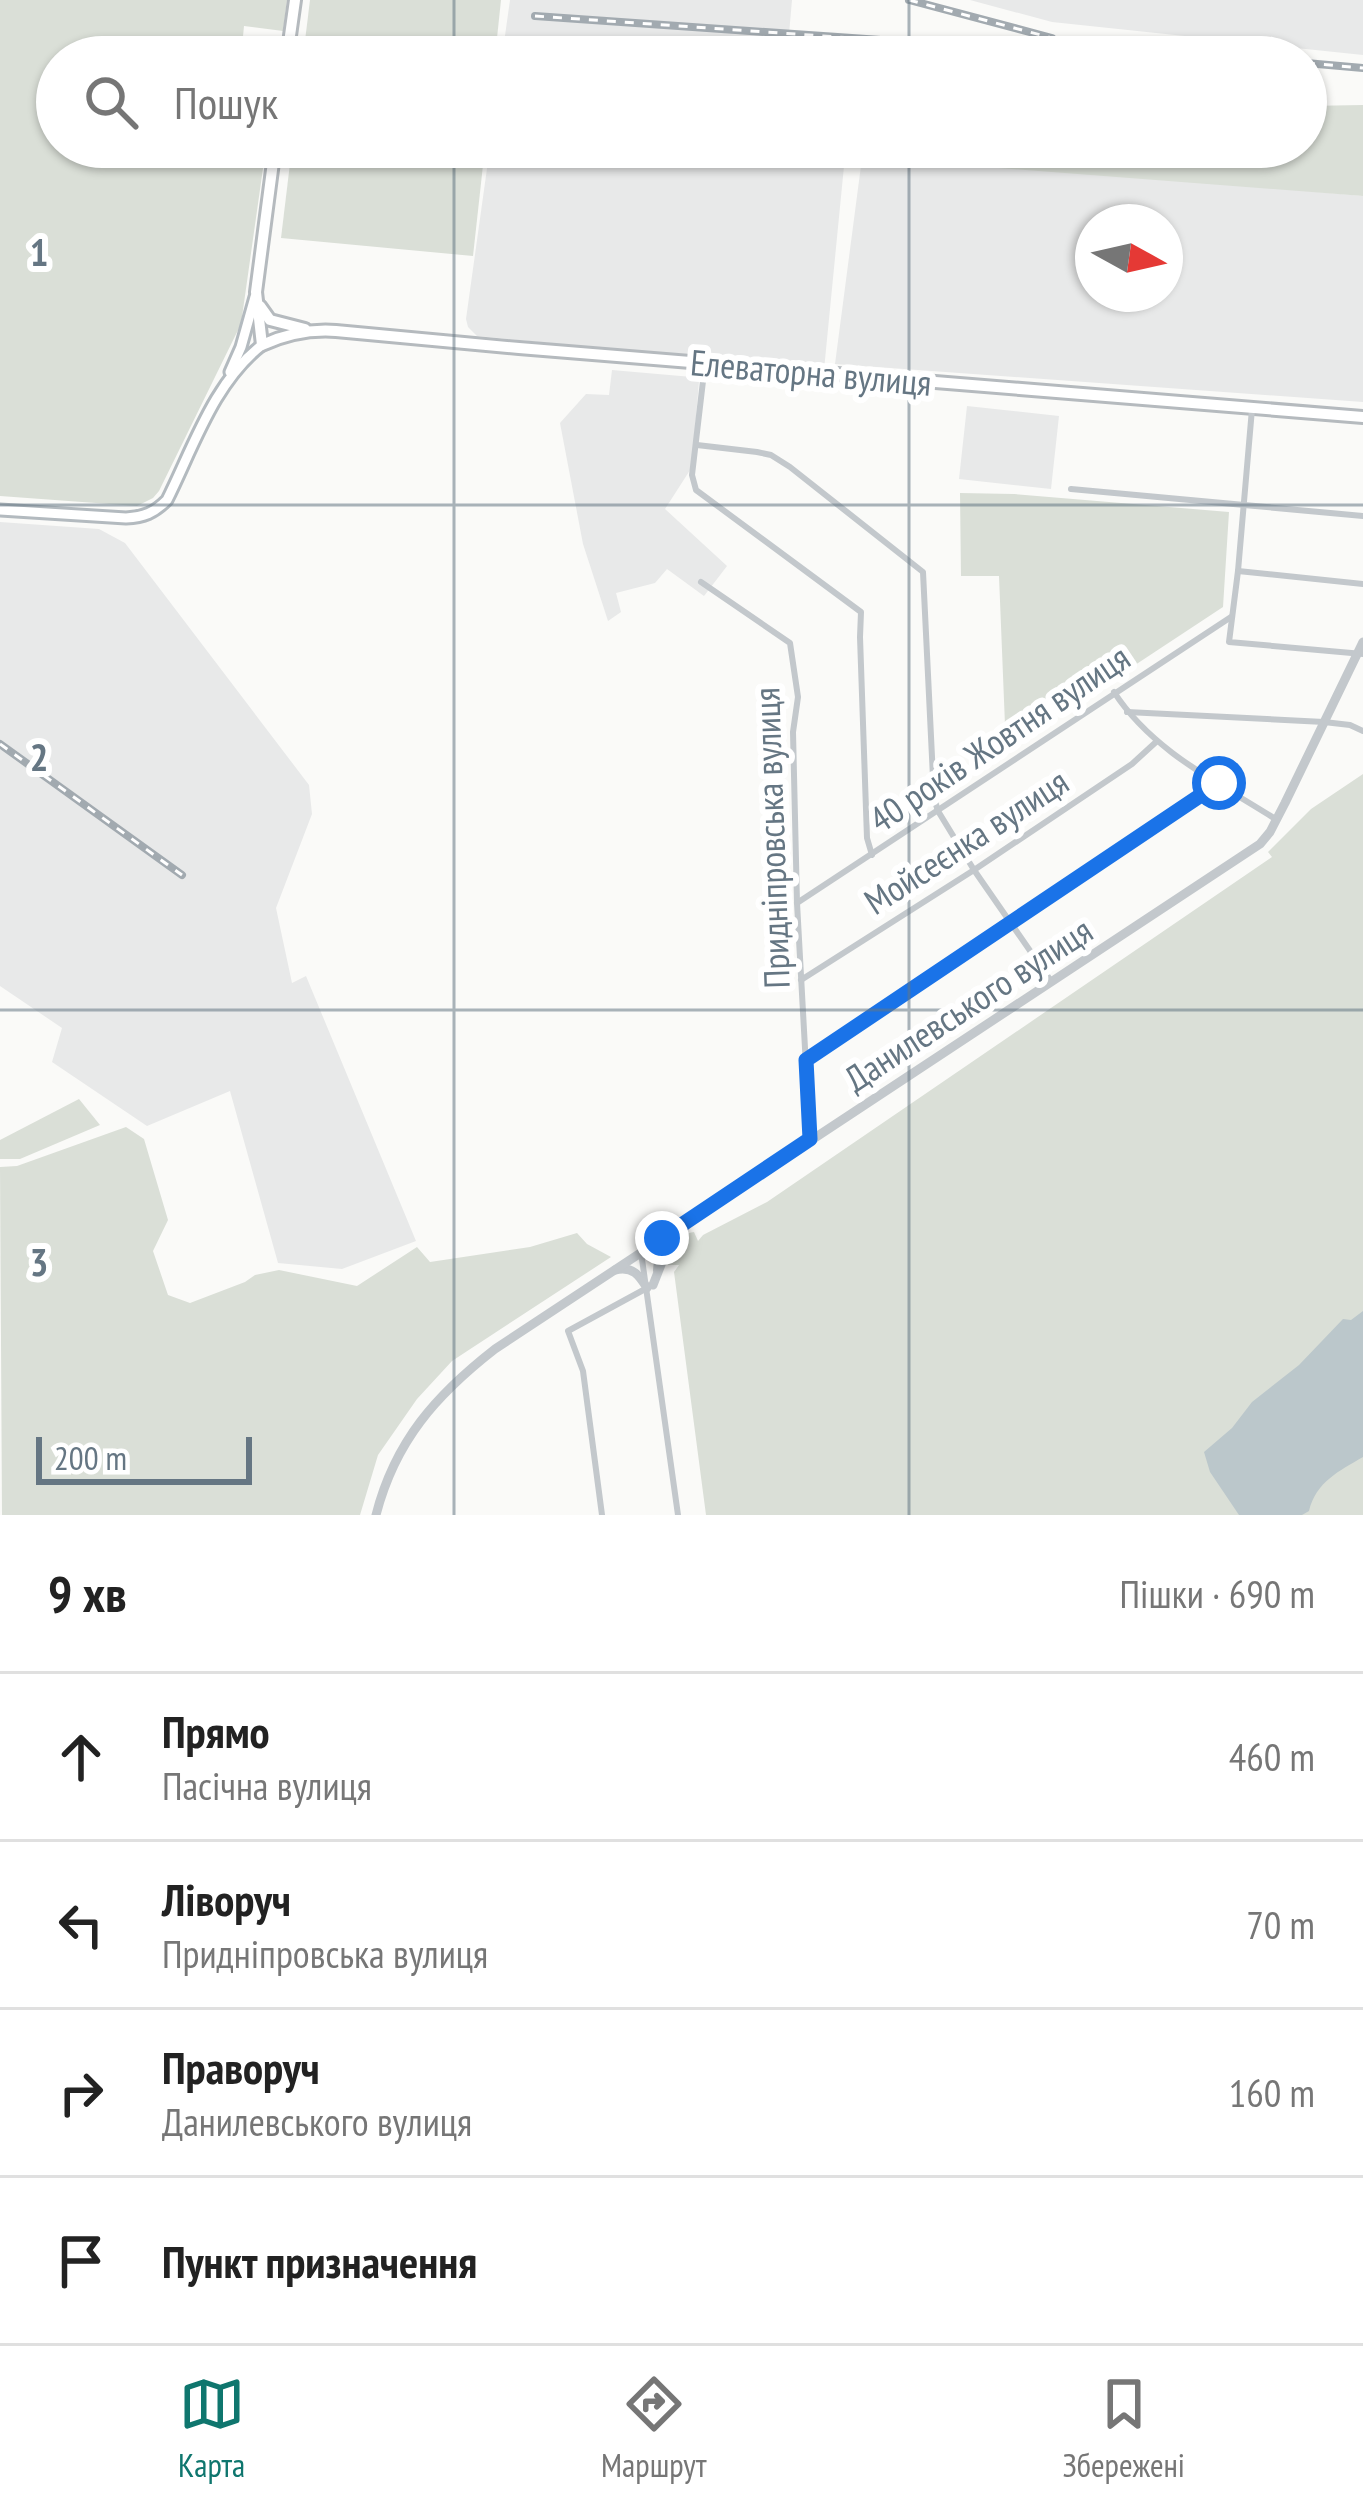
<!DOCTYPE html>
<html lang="uk">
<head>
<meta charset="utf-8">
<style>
  body { margin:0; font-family:"PT Sans Narrow",sans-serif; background:#f6f6f6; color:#222 }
  .compass { position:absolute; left:1075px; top:204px; width:108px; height:108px; border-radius:50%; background:#fff; box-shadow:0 3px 9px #0004; rotate:98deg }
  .scale { position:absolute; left:36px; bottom:30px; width:216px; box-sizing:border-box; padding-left:12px; border:6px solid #657683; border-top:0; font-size:33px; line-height:42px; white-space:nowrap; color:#657683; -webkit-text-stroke:9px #fff; paint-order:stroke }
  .stop { position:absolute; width:36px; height:36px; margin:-27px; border:9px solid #1a73e8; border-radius:50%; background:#fff }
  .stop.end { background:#1a73e8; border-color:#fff; box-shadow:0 3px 12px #0008 }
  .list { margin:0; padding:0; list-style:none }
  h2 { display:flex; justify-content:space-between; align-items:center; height:156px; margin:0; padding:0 48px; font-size:51px }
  h2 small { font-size:39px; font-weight:400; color:#767676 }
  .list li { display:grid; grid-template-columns:78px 1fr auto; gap:36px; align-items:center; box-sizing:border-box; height:168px; padding:0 48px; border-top:3px solid #e0e0e0 }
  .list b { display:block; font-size:45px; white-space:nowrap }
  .list p { margin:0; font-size:39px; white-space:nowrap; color:#767676 }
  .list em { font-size:39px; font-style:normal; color:#767676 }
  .icon { flex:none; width:66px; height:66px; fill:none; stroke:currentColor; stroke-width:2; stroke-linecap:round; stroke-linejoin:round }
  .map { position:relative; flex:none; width:1363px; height:1515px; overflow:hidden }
  .search { position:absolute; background:#fff; box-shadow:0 3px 9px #0004; left:36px; right:36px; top:36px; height:132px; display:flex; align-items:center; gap:30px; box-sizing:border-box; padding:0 42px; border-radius:66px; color:#767676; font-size:45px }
  .sheet { height:828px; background:#fff }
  nav { display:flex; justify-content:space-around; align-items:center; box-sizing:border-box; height:168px; border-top:3px solid #e0e0e0; background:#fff; font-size:33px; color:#767676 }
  nav a { display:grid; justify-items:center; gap:6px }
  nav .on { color:#0f766e }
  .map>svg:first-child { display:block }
  .built { fill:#e8e9e9; fill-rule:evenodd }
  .green { fill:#dadfd7 }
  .water { fill:#bbc7cb }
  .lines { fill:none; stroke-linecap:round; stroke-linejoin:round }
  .secondary-casing { stroke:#b3babf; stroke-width:15 }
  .primary-casing { stroke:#b5babe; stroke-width:16 }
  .minor { stroke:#c3c8cc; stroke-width:6 }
  .tertiary { stroke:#c3c8cc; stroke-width:9 }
  .secondary { stroke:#fff; stroke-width:9 }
  .primary { stroke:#fff; stroke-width:10 }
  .rail-casing { stroke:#a2aab0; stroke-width:8 }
  .rail { stroke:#fff; stroke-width:3; stroke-dasharray:9; stroke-linecap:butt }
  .route { stroke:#1a73e8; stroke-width:15 }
  .grid { fill:none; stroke:#657683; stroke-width:3; stroke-opacity:0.55 }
  .labels { text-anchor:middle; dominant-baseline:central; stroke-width:12; stroke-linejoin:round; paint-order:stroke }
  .street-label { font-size:36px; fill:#657683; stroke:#fff }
  .grid-label { font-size:39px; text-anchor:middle; font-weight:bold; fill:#657683; stroke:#fff; stroke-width:12; stroke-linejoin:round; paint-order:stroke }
</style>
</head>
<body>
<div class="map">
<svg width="1363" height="1515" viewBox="0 0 1363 1515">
  <rect width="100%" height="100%" fill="#fafaf8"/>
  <g class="built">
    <polygon points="510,0 792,0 787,57 502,57"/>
    <polygon points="970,0 1363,0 1363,55 1052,22"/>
    <polygon points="490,147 779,147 780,151 845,156 824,370 477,336 468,327 466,319"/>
    <path d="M862,158l320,22 181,16v206l-528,-38zM1093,222h72v72h-72z"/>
    <polygon points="612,370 692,377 699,381 692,467 665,509 727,566 704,596 667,569 655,583 616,593 621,612 608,621 583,544 560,423 586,394 609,395"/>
    <polygon points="967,406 1059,416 1051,489 959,479"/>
    <polygon points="0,522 99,529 125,543 309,785 312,814 276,908 292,983 306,976 416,1241 342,1269 278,1263 230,1091 147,1126 52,1062 62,1028 0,986"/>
  </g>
  <g class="green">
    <polygon points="0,0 287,0 283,31 244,26 241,57 57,57 57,147 266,147 241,324 159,491 153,498 137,506 0,496"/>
    <polygon points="310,0 501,0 495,57 303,57"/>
    <polygon points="788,46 985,57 787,57"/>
    <polygon points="1363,105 1363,196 779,151 779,147 1306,147 1306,106"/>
    <polygon points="292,147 485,147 473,256 281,238"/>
    <polygon points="960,493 1014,494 1229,512 1223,607 1006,750 999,576 961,576"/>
    <path d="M1363,774v741h-657l-32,-243 5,-7h-15c7,-13 14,-32 30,-33l4,9 5,-6 64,-33 505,-345 -4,-5 43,-43z"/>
    <polygon points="79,1099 100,1125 20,1159 0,1159 0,1140"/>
    <polygon points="126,1127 144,1139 168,1220 153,1251 168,1295 190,1303 245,1282 255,1275 279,1270 357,1286 417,1247 430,1262 530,1247 577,1233 587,1244 611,1257 452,1361 417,1399 378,1455 360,1515 2,1515 0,1167 17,1166"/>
  </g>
  <path class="water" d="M1363,1311v146c-24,14 -47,25 -54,54l-7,4h-63l-29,-43 -6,-20 28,-24 20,-26 47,-37 44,-46 8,1z"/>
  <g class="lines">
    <g class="secondary-casing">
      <g id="secondary">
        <polyline points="230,372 241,347 255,297"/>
        <path d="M0,510l126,8c18,-1 28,-5 41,-18 26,-52 47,-118 95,-155"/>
      </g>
    </g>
    <g class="primary-casing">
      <g id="primary">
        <polyline points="287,57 295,0"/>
        <path d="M275,147l-19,145 6,53c24,-11 47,-16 74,-14l183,17 844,69"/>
        <polyline points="260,306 270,320 305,329"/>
      </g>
    </g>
    <g class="minor">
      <polyline points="705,364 692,475 696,490 861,612 860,637 867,838 872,855"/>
      <polyline points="1252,409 1238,571 1229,642 1363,654"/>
      <polyline points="697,445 757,452 771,455 790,467 923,572 934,798 938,811 974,870 1051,981"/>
      <polyline points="1071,489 1363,516"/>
      <polyline points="1238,571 1363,584"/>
      <polyline points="701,582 790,643 798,697 793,732 797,903 810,1139"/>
      <path d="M1114,692c38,59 105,91 163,128"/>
      <polyline points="1127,712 1324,722 1350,725 1363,731"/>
      <polyline points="797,903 1231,617"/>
      <polyline points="801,980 974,870 1132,764 1156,742"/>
      <polyline points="806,1060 1219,783"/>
      <polyline points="641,1252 678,1515"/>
      <polyline points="656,1270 659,1241"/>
      <polyline points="602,1515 583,1371 568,1331 647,1288"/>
    </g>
    <g class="tertiary">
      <path d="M615,1270c18,-4 24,5 32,18"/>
      <polyline points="653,1285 664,1257 685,1227"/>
      <path d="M376,1515c19,-74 60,-120 119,-166l765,-505 10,-12 15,-29 78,-161"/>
    </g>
    <use href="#secondary" class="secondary"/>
    <use href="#primary" class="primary"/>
    <g class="rail-casing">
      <g id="rail">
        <polyline points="909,0 1052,38"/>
        <polyline points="535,16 1125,57"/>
        <polyline points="1112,47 1213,57"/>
        <polyline points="1306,63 1363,68"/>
        <polyline points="0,744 182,875"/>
      </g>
    </g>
    <use href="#rail" class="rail"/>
  </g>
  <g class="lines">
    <polyline class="route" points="662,1238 810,1139 806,1060 1219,783"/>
  </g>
  <path class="grid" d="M454,0v57M909,0v57M454,147v1368M909,147v1368M0,505h1363M0,1010h1363"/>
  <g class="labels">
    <g class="street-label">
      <text transform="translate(811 372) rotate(5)">Елеваторна вулиця</text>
      <text transform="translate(999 738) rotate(-34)">40 років Жовтня вулиця</text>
      <text transform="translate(771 838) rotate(-92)">Придніпровська вулиця</text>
      <text transform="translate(966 841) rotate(-33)">Мойсеєнка вулиця</text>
      <text transform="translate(968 1004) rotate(-33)">Данилевського вулиця</text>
    </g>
  </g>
  <g class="grid-label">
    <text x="39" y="266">1</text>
    <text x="39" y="771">2</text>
    <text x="39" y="1276">3</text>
  </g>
</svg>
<svg class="compass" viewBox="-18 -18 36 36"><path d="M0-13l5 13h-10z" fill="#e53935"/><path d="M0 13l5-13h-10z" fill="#767676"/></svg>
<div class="scale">200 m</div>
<div class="stop" style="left:1219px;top:783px"></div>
<div class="stop end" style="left:662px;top:1238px"></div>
<div class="search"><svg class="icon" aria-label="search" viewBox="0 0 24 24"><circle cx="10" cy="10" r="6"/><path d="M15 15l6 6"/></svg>Пошук</div>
</div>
<section class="sheet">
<h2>9 хв<small>Пішки · 690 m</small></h2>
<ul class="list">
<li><svg class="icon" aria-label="ahead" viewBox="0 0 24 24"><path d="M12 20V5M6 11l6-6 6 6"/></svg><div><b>Прямо</b><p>Пасічна вулиця</p></div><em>460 m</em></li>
<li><svg class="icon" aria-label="left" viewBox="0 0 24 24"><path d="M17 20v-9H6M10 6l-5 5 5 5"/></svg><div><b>Ліворуч</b><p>Придніпровська вулиця</p></div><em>70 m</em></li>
<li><svg class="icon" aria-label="right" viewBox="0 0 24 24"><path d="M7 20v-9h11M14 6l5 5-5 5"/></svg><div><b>Праворуч</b><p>Данилевського вулиця</p></div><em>160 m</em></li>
<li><svg class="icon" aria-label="arrive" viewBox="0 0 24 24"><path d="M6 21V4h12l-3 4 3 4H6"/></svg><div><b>Пункт призначення</b></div></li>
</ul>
</section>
<nav>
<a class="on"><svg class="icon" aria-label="map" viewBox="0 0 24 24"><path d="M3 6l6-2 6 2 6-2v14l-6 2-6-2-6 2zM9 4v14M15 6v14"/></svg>Карта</a>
<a><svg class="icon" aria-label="directions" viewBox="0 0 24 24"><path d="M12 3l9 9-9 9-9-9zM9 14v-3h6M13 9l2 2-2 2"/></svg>Маршрут</a>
<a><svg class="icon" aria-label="saved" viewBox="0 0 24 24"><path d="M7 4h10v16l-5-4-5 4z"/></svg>Збережені</a>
</nav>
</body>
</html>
